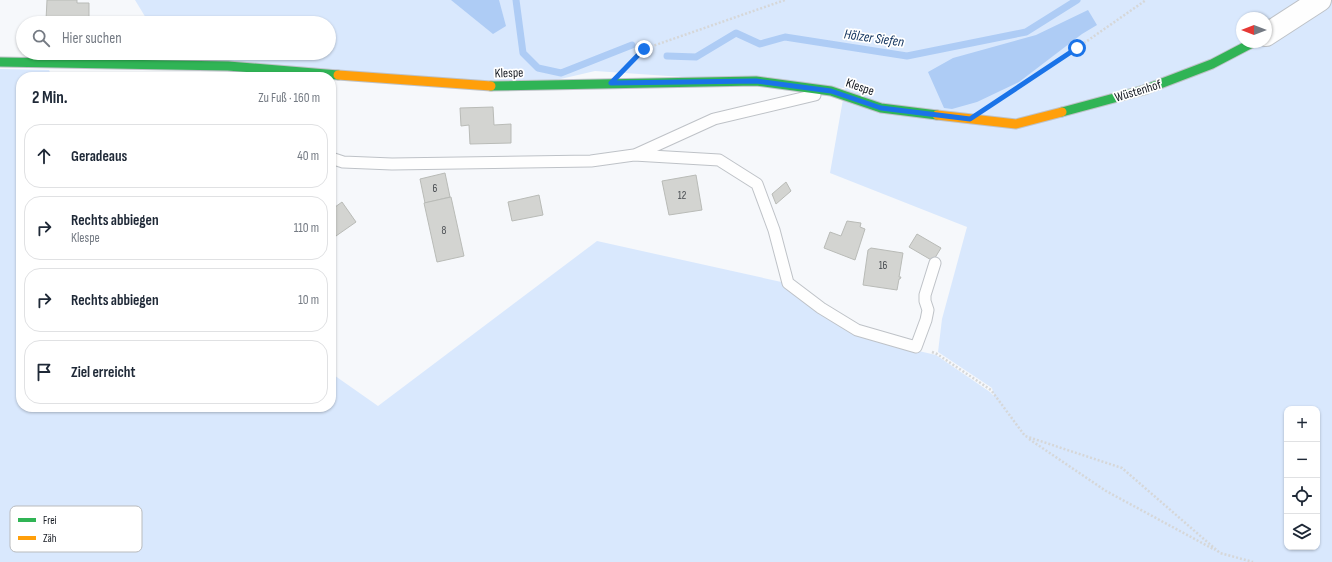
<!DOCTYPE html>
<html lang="de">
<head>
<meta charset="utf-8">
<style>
  body { margin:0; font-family:"Sofia Sans Condensed",sans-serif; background:#f2f2f3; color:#1f2937 }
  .controls { position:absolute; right:12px; bottom:12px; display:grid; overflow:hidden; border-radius:8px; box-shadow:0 1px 3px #0004 }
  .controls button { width:36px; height:36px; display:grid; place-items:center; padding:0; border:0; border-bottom:1px solid #e0e1e3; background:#fff; color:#1f2937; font:20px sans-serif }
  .compass { position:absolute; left:1236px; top:12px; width:36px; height:36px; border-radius:50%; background:#fff; box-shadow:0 1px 3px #0004; rotate:270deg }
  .stop { position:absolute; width:12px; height:12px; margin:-9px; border:3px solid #1a73e8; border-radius:50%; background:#fff }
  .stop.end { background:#1a73e8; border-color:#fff; box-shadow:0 1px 4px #0008 }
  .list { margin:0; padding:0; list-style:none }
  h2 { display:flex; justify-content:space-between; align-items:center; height:52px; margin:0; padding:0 16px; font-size:17px }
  h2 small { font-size:13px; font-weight:400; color:#747a83 }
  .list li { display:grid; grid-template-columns:26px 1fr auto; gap:12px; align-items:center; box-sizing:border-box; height:64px; margin:0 8px 8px; padding:0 8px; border:1px solid #e0e1e3; border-radius:16px }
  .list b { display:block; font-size:15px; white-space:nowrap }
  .list p { margin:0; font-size:13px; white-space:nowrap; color:#747a83 }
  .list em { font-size:13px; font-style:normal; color:#747a83 }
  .icon { flex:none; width:22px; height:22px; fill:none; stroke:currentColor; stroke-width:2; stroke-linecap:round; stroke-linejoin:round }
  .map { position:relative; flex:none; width:1332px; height:562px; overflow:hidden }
  .search { position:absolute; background:#fff; box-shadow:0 1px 3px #0004; left:16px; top:16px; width:320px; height:44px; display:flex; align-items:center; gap:10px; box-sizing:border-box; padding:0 14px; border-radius:22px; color:#747a83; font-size:15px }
  .panel { position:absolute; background:#fff; box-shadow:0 1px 3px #0004; left:16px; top:72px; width:320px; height:340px; border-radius:16px }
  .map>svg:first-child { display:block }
  .green { fill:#d9e8fd; fill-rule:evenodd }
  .water { fill:#aeccf5 }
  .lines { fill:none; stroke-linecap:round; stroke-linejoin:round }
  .stream { stroke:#aeccf5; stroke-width:7 }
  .building { fill:#d3d4d1; stroke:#b9bbb7 }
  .lane-casing { stroke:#bec2c7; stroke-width:13 }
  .street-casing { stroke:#bec2c7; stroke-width:24 }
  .fast-casing { stroke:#bec2c7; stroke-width:11 }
  .slow-casing { stroke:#bec2c7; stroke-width:11 }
  .path { stroke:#d6d7d8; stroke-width:2.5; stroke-dasharray:2 2; stroke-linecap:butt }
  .lane { stroke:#fefefe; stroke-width:11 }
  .street { stroke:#fefefe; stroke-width:22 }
  .fast { stroke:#30b455; stroke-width:9 }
  .slow { stroke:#ff9f0a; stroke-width:9 }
  .route { stroke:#1a73e8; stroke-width:5 }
  .labels { text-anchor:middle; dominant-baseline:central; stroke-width:3.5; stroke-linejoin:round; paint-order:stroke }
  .number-label { font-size:11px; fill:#45494e }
  .street-label { font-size:13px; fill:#161b23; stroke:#fff }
  .water-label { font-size:14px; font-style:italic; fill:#0b2e5a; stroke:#fff }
  .key { fill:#fff; stroke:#b9bbbd; stroke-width:1 }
  .key-label { font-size:11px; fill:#161b23 }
</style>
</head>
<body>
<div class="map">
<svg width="1332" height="562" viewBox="0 0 1332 562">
  <rect width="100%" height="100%" fill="#f6f8fb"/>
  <path class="green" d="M135,0h1197v562h-1332v-493l49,1 3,7h-31v330h310v-34l47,33 219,-165 189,42 35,27 89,39 26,6 54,37 4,4 -2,-8 -54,-36 4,-33 25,-92 -137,-54 15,-85 -250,-17 -82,19 -339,-29 -6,-8h161v-30h-180zM1242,18h24v24h-24zM1287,409h30v138h-30z"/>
  <g class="water">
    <polygon points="451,0 499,0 506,26 493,34"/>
    <polygon points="1088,10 1097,25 1082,34 1019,82 977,102 952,109 944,108 928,72 953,58 1036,35"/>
  </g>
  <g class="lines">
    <g class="stream">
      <polyline points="516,0 523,53 538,68 561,73 632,45"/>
      <polyline points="667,56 696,57 736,33 760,44 785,37 907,56 1026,32 1077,0"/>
    </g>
  </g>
  <g class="building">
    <polygon points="47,0 77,0 77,3 89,3 89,20 46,20"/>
    <polygon points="493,107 494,125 511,124 511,143 470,144 469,125 461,126 460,108"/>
    <polygon points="445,173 450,197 425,203 420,179"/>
    <polygon points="696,175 702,210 669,215 662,181"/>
    <polygon points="786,182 791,191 776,204 772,194"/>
    <polygon points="539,195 543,215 512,221 508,202"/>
    <polygon points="451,197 464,256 437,262 424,203"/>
    <polygon points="342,202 356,222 336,236 331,229 331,210"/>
    <polygon points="847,221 861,223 860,227 865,229 855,260 824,248 830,232 841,236"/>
    <polygon points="331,229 336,236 331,239"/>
    <polygon points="917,234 941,248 933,261 909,247"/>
    <polygon points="871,248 903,253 899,277 901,277 900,279 899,279 897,290 863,285 868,250"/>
  </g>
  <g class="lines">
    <g class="lane-casing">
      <g id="lane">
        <polyline points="637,154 714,119 815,95"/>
        <polyline points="331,158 343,162 392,164 591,161 634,155 719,160 757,184 774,230 788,283 821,308 857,330 916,347 926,320 928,310 925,301 925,295 935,263"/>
      </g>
    </g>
    <g class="street-casing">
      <polyline id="street" points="1266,35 1320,0"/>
    </g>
    <g class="fast-casing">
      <g id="fast">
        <polyline points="0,62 228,66 338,75"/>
        <polyline points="491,86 756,81 831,91 881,108 937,115"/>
        <polyline points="1062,112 1144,90 1212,64 1254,42"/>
      </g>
    </g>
    <g class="slow-casing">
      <g id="slow">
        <polyline points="338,75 491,86"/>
        <polyline points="937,115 1016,124 1062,112"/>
      </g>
    </g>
    <g class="path">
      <polyline points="632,61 644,49 785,0"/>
      <polyline points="1001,99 1077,48 1146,0"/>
      <polyline points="932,352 937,354 991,390 1025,436 1122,468 1220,553 1253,562"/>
      <polyline points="1029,439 1106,491 1215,550"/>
    </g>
    <use href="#lane" class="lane"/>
    <use href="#street" class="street"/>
    <use href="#fast" class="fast"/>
    <use href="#slow" class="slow"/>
  </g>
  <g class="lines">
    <polyline class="route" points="644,49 611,83 756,81 831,91 881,108 970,119 1077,48"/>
  </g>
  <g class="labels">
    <g class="number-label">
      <text x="435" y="188">6</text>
      <text x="682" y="195">12</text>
      <text x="444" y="230">8</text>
      <text x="883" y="265">16</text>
    </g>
    <g class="street-label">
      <text transform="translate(509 73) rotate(-2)">Klespe</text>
      <text transform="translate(860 87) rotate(19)">Klespe</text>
      <text transform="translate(1138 91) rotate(-17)">Wüstenhof</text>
    </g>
    <g class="water-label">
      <text transform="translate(874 38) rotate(8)">Hölzer Siefen</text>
    </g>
  </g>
  <rect x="10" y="506" width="132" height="46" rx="6" class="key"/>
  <rect x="18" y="518" width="18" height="4" fill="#30b455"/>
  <rect x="18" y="536" width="18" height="4" fill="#ff9f0a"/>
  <g class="key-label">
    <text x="43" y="524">Frei</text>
    <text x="43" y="542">Zäh</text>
  </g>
</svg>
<div class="controls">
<button>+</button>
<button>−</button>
<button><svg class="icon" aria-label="locate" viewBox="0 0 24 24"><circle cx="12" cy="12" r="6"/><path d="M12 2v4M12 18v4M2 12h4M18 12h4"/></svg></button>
<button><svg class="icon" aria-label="layers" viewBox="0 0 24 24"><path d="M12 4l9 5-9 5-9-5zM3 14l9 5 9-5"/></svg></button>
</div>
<svg class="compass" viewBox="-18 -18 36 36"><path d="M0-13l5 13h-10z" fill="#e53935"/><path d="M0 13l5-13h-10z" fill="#747a83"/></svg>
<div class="stop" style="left:1077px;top:48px"></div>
<div class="stop end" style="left:644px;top:49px"></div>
<div class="search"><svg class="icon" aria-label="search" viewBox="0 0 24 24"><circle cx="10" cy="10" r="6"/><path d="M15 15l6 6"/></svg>Hier suchen</div>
<section class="panel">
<h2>2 Min.<small>Zu Fuß · 160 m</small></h2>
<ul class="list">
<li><svg class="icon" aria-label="ahead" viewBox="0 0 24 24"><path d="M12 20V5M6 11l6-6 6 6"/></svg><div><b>Geradeaus</b></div><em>40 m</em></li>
<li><svg class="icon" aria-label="right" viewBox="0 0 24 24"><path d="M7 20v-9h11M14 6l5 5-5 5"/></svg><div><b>Rechts abbiegen</b><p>Klespe</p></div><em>110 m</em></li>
<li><svg class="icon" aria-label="right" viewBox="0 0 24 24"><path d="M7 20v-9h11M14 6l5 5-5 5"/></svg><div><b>Rechts abbiegen</b></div><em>10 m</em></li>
<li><svg class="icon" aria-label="arrive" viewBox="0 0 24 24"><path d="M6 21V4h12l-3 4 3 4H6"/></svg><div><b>Ziel erreicht</b></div></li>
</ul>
</section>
</div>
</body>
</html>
